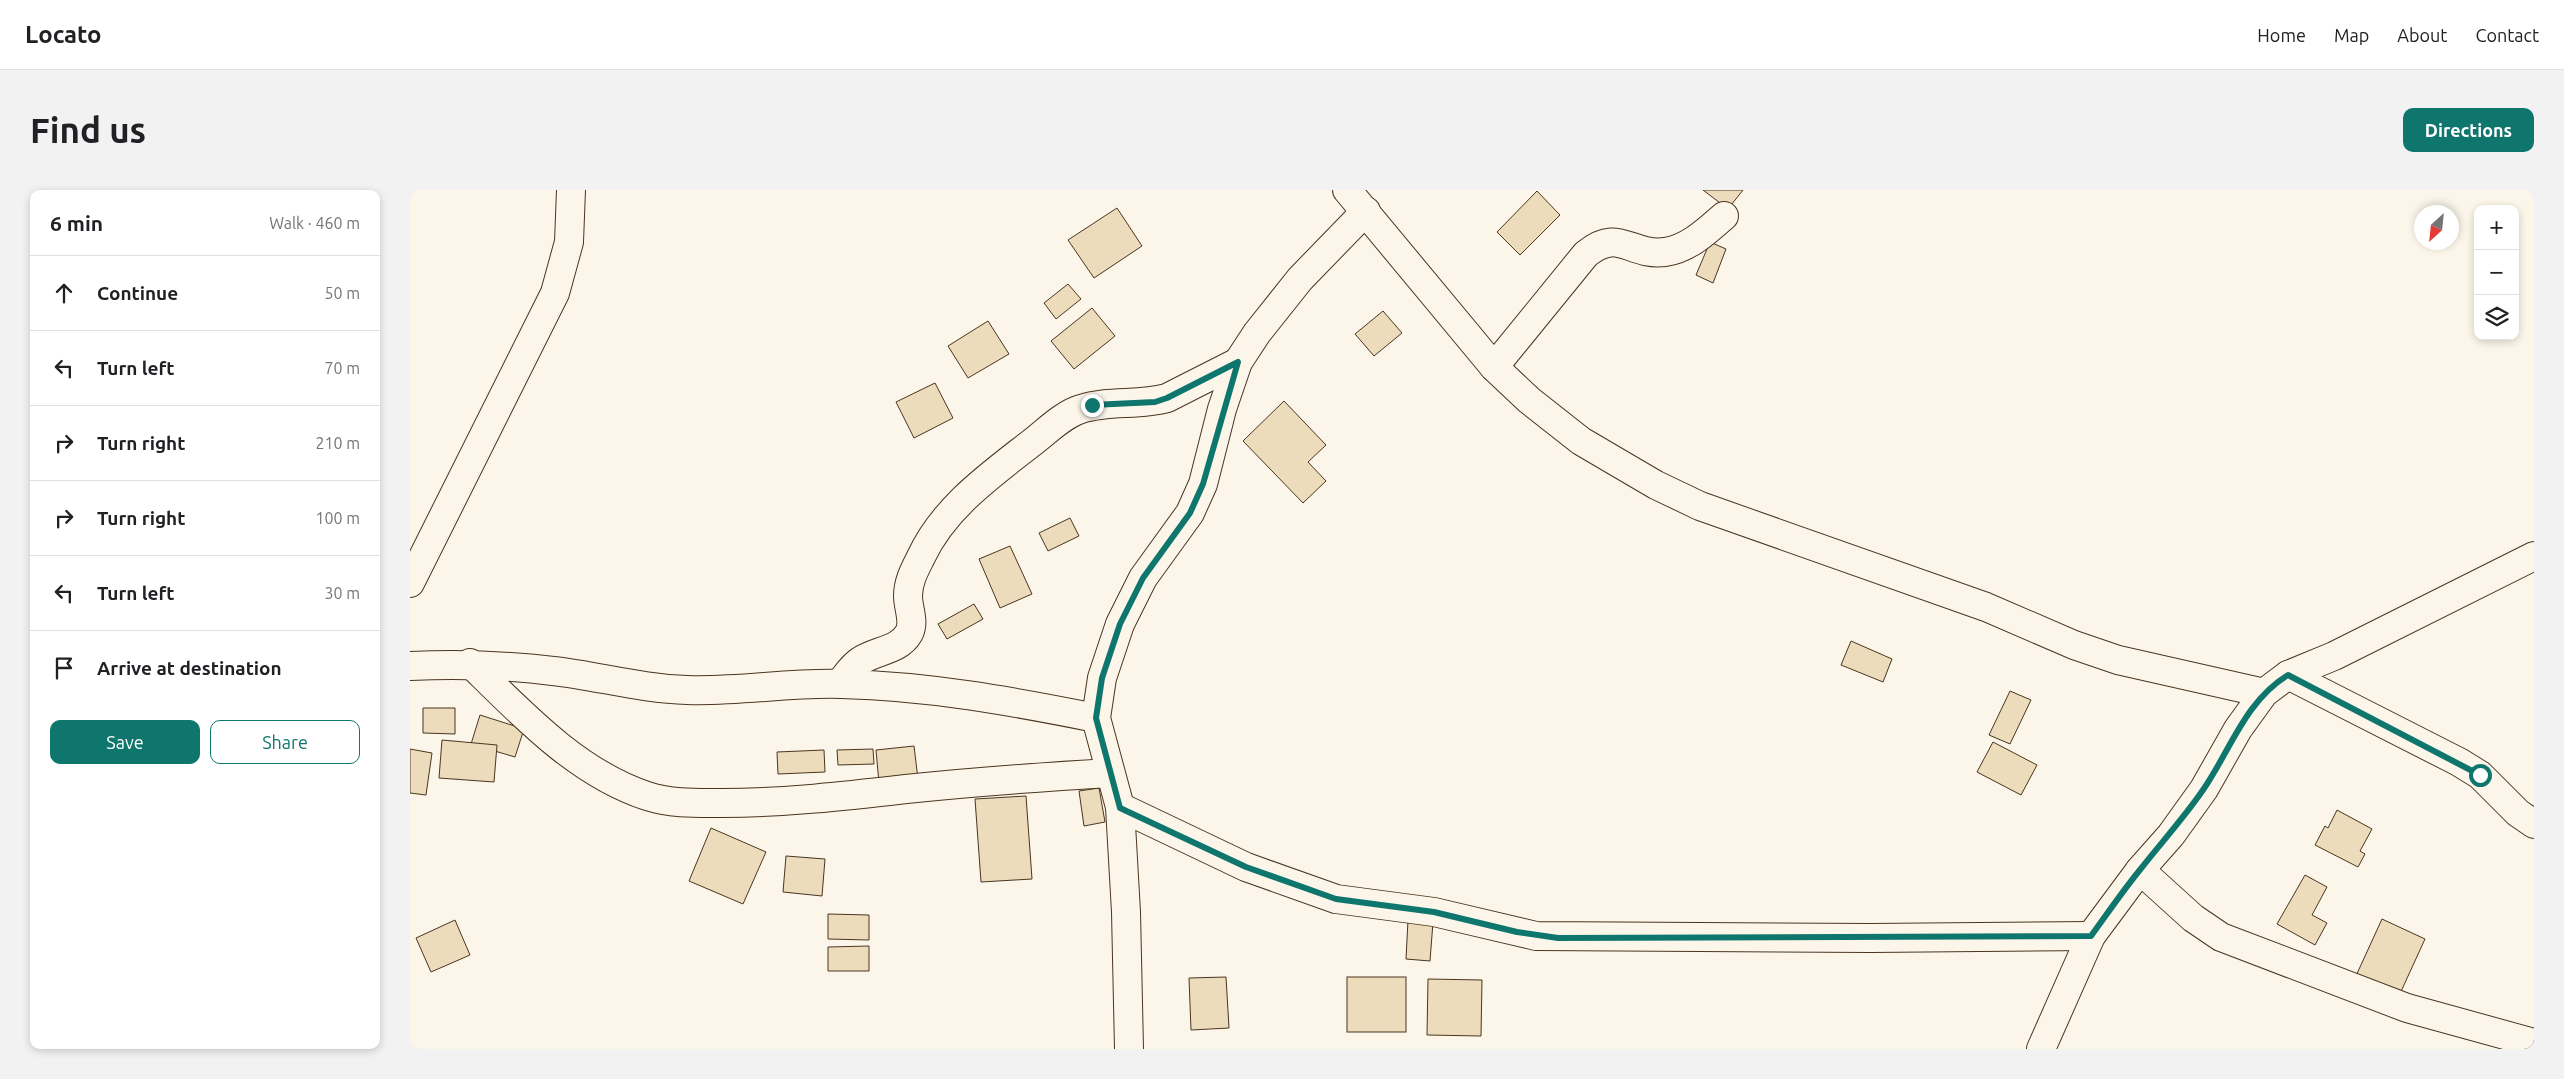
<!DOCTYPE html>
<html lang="en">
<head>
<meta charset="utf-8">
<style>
  body { margin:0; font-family:Ubuntu,sans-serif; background:#f2f2f2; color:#202124 }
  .controls { position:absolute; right:15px; top:15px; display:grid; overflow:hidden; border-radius:10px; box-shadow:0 2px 8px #0003 }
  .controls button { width:45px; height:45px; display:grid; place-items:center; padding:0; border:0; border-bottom:1px solid #e0e0e0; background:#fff; color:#202124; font:25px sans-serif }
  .compass { position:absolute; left:2004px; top:15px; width:45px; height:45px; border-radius:50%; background:#fff; box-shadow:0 2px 8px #0003; rotate:207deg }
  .stop { position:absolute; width:15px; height:15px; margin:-11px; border:4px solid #0f766e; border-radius:50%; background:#fff }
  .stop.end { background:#0f766e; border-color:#fff; box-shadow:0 1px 5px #0008 }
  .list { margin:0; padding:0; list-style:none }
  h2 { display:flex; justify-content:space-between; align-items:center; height:65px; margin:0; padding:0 20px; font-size:21px }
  h2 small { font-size:16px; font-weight:400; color:#757577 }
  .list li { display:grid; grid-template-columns:32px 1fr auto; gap:15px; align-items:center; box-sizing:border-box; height:75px; padding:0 20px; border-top:1px solid #e0e0e0 }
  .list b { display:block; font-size:19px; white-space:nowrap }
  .list em { font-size:16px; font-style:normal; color:#757577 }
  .actions { display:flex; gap:10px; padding:15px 20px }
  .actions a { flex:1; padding:11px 0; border:1px solid #0f766e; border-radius:10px; text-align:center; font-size:18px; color:#0f766e }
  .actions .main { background:#0f766e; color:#fff }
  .icon { flex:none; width:28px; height:28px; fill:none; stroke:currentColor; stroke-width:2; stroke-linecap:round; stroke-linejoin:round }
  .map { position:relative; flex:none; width:2124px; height:859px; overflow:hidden; border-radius:10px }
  header { display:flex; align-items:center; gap:30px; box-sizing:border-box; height:70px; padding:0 25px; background:#fff; border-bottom:1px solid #e0e0e0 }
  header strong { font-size:24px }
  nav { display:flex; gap:28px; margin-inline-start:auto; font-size:18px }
  .intro { display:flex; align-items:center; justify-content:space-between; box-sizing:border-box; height:120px; padding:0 30px }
  h1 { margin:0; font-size:35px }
  .button { padding:12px 22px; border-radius:10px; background:#0f766e; color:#fff; font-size:18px; font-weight:700 }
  main { display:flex; gap:30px; padding:0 30px }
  aside { flex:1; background:#fff; border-radius:10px; box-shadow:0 2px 8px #0003 }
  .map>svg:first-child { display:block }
  .building { fill:#ecdcbc; stroke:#4a3520 }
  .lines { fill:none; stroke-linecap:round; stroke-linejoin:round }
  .minor-casing { stroke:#4a3520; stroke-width:30 }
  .minor { stroke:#fbf6e9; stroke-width:28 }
  .route { stroke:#0f766e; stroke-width:6 }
</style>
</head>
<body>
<header>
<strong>Locato</strong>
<nav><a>Home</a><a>Map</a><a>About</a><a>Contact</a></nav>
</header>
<div class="intro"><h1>Find us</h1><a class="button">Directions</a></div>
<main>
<aside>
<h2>6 min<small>Walk · 460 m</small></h2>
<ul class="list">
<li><svg class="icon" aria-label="ahead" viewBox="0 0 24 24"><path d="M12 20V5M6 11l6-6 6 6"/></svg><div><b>Continue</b></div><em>50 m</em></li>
<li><svg class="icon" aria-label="left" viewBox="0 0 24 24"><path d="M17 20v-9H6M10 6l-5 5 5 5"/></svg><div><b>Turn left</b></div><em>70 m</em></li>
<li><svg class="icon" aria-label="right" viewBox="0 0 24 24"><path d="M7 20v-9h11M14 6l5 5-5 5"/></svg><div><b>Turn right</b></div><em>210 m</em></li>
<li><svg class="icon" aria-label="right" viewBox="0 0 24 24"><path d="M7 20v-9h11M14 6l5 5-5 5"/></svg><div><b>Turn right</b></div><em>100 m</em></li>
<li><svg class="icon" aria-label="left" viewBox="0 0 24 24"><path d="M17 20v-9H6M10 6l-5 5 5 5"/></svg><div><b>Turn left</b></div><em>30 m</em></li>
<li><svg class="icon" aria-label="arrive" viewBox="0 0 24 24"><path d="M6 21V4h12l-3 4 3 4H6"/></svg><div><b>Arrive at destination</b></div></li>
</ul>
<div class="actions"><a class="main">Save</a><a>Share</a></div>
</aside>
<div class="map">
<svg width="2124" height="859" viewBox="0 0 2124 859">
  <rect width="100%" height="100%" fill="#fbf6e9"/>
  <g class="building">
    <polygon points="1293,0 1333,0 1318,19"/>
    <polygon points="1127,1 1150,25 1110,65 1087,42"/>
    <polygon points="707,18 732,56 684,88 658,50"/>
    <polygon points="1300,52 1316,59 1303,93 1286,85"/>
    <polygon points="658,94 671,109 646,129 634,113"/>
    <polygon points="682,118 705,146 664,179 641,151"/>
    <polygon points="973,121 992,143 964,166 945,144"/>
    <polygon points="578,131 599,164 558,188 538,156"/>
    <polygon points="525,193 543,228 504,248 486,212"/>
    <polygon points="874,211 916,255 898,272 916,291 893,313 833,251"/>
    <polygon points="660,328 669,346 638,361 629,343"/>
    <polygon points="600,356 622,404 590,418 569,369"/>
    <polygon points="564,414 573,429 537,449 528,434"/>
    <polygon points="1441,451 1482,469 1473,492 1431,475"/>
    <polygon points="1600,501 1621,510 1600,554 1579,545"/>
    <polygon points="13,518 45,518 45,544 13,543"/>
    <polygon points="70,525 114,539 105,567 61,554"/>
    <polygon points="32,550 87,555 84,592 29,588"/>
    <polygon points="1583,552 1627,575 1611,605 1567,582"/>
    <polygon points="504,556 508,589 469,593 466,560"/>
    <polygon points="0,559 22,563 16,605 0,603"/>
    <polygon points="463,559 464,574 428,575 427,560"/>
    <polygon points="414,560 415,582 368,584 367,562"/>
    <polygon points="689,598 695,632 674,636 669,601"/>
    <polygon points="616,606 622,689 571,692 565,609"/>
    <polygon points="1927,620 1962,639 1950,661 1955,664 1948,677 1905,655 1915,636 1918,638"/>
    <polygon points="301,638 356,662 333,714 279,691"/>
    <polygon points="376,666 415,669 412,706 373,702"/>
    <polygon points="1895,685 1917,697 1902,725 1917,733 1905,755 1867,734"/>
    <polygon points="418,724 459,725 459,750 418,749"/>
    <polygon points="1972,729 2015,749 1988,808 1945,788"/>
    <polygon points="45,730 60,765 21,782 6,748"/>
    <polygon points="998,730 1023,732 1020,771 996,769"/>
    <polygon points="459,756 459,781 418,781 418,757"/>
    <polygon points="816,787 819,838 781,840 779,788"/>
    <rect x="937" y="787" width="59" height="55"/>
    <polygon points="1018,789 1072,790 1071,846 1017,845"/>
  </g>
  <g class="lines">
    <g class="minor-casing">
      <g id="minor">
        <polyline points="937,0 1084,177 1119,210 1171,251 1246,295 1290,316 1576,417 1664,455 1708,470 1854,503"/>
        <path d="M1084,177l92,-113c33,-27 43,2 79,-2 23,-3 42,-21 59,-36"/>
        <polyline points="0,393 145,103 159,52 161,0"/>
        <path d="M60,473c52,51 107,110 177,133 25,8 50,7 75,7 62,0 123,-7 184,-14 68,-7 136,-12 204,-16"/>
        <path d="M0,476c48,-2 95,-1 143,5 45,5 89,18 134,19 52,2 103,-8 155,-6 86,2 169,17 254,34"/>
        <polyline points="1878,485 2049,572 2070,585 2108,623 2124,634"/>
        <path d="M430,493c6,-7 12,-17 20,-22 16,-11 39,-10 49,-28 6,-11 -1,-25 -1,-37 0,-15 7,-27 13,-39 23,-50 71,-83 113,-116 14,-11 30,-27 47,-32 28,-9 58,-3 86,-11l71,-36"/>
        <polyline points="710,617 836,677 926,709 1024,722 1126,746 1461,748 1681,746"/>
        <polyline points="1730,680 1783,728 1811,747 1997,818 2124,853"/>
        <polyline points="719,859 716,722 710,617 686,528 692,488 710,434 733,388 780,323 793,294 812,219 828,172 847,143 890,89 956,21"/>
        <polyline points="1631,859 1681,746 1730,680 1761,645 1794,599 1828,539 1854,503 1878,485 1924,466 2124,366"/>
      </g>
    </g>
    <use href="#minor" class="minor"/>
  </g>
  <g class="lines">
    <path class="route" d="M682,215l63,-3 12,-4 71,-36 -35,122 -13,29 -47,65 -23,46 -18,54 -6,40 24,90 126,59 90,32 98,13 83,20 41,6 533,-2c16,-22 31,-44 48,-65 21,-27 44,-52 64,-81 27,-39 42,-89 85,-115l192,100"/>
  </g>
</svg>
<div class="controls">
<button>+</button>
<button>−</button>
<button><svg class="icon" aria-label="layers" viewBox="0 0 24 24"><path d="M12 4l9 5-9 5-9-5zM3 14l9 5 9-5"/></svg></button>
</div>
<svg class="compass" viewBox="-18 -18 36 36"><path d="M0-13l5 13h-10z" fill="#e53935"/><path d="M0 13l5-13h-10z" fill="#757577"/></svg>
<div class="stop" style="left:2070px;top:585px"></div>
<div class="stop end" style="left:682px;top:215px"></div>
</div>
</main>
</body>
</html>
